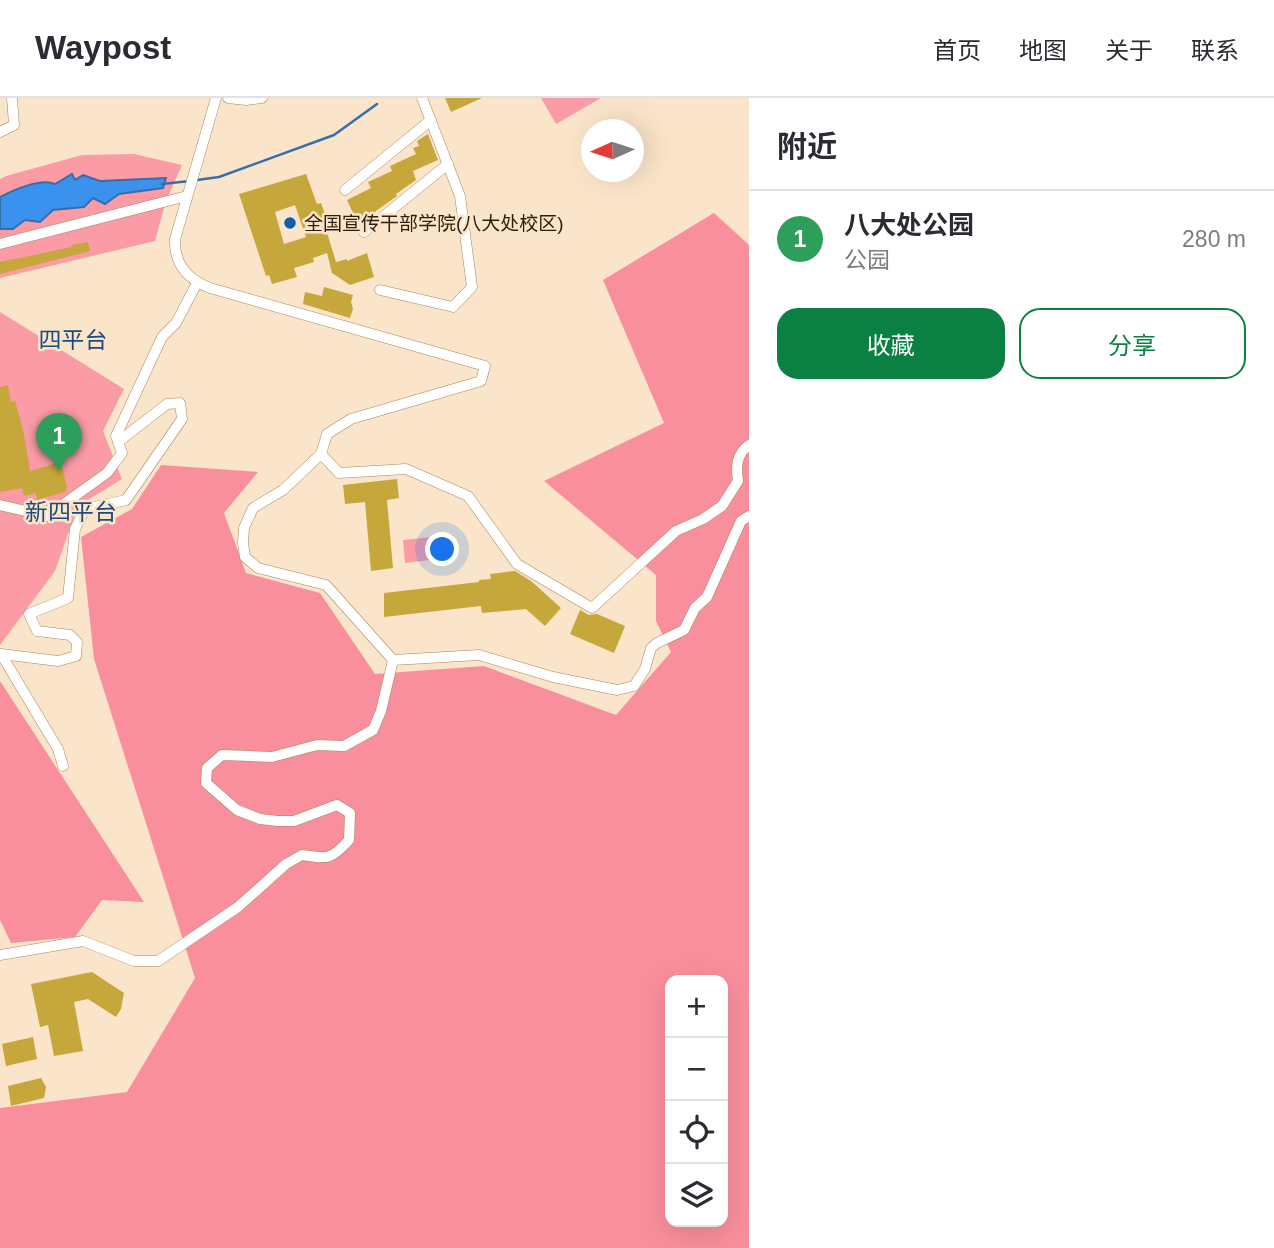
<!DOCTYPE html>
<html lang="zh">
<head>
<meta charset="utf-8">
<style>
  body { margin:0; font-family:Helvetica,"Noto Sans SC",sans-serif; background:#f2f2f3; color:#2b2b33 }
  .controls { position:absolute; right:21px; bottom:21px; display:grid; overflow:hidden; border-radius:14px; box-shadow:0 7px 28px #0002 }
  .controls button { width:63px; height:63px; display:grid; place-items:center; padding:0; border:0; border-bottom:2px solid #e1e1e2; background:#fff; color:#2b2b33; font:35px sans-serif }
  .compass { position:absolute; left:581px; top:21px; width:63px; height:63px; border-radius:50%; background:#fff; box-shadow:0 7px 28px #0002; rotate:267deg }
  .you { position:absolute; left:443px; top:452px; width:24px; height:24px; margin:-18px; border:5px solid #fff; border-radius:50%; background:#1a73e8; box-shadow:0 0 0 10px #1a73e833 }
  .badge { display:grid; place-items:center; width:46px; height:46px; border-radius:50%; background:#0b8043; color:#fff; font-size:23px; font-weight:700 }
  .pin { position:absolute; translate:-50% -58px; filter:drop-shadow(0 2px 4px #0008) }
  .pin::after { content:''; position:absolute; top:37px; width:24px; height:21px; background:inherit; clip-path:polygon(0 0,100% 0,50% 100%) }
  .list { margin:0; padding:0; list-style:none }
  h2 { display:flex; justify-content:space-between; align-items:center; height:91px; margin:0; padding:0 28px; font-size:30px }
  h2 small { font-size:23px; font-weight:400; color:#7c7c81 }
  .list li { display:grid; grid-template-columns:46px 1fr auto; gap:21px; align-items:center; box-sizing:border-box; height:98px; padding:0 28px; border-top:2px solid #e1e1e2 }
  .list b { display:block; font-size:26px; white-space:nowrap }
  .list p { margin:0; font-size:23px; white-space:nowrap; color:#7c7c81 }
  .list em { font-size:23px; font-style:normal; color:#7c7c81 }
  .actions { display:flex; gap:14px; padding:21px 28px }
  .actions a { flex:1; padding:16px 0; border:2px solid #0b8043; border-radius:21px; text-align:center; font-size:24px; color:#0b8043 }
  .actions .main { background:#0b8043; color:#fff }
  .icon { flex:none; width:38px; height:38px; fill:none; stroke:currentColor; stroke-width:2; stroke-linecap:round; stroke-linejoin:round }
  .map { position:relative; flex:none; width:749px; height:1150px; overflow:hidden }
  header { display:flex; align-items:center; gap:42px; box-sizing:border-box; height:98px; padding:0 35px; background:#fff; border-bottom:2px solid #e1e1e2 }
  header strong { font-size:33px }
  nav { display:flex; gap:38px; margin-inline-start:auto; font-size:24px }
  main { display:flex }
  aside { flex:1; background:#fff }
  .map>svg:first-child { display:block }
  .green { fill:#fa9ba6 }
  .forest { fill:#f98f9c; fill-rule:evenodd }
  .water { fill:#3a91ee; stroke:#366eaa; stroke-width:2 }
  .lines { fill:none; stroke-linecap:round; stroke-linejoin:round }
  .stream { stroke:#366eaa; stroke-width:2.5 }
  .building { fill:#c6a73b; fill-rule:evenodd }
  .minor-casing { stroke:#a7865b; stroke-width:11 }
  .minor { stroke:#fff; stroke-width:10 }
  .poi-dot { fill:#0b60ae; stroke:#fbe5ca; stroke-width:2.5 }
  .labels { text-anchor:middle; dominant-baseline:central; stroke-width:5; stroke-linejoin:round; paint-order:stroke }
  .poi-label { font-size:19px; fill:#2b1e0c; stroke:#fbe5ca; text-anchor:start }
  .quarter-label { font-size:23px; fill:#1b4a7d; stroke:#fbe5ca }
</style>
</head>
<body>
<header>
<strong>Waypost</strong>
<nav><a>首页</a><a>地图</a><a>关于</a><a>联系</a></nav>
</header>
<main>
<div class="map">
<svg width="749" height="1150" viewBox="0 0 749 1150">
  <rect width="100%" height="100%" fill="#fbe5ca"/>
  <g class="green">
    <polygon points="541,0 601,0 556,26"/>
    <polygon points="134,56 182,67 166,103 155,143 0,180 0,81 6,78 82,57"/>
    <polygon points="0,214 124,291 103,333 122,381 78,408 55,473 0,547"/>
    <polygon points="453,437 455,459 405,465 403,442"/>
  </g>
  <g class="forest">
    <path d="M714,115l35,32v1003h-749v-140l127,-16 68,-114 -101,-319 -13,-122 51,-28 29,-44 97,7 -34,41 22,60 74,20 55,81 109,-8 132,49 55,-63 -15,-31v-46l-112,-94 120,-58 -61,-143zM670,882h53v242h-53z"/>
    <polygon points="0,583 144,804 102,802 75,839 11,845 0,822"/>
  </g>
  <path class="water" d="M72,76l3,6 8,-5 17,6 66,-3 -3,10 -44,6 -14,10 -12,-6 -9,9 -31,3 -13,12 -15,-2 -12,9h-13v-32c14,-7 41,-19 55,-13z"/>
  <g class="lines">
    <g class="stream">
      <polyline points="197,82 219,79 334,37 377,6"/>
      <polyline points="162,86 190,83"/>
    </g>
  </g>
  <g class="building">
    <polygon points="445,0 482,0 451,14"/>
    <polygon points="428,36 438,62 413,73 416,82 396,96 397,98 376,113 373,117 358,126 347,102 371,90 368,84 392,73 390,68 416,56 413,50 419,48 417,43"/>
    <path d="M306,76l11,30 4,-1 7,19 -4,1 12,39 11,-3v2l20,-8 7,24 -24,8 -18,-12 -5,-20 -14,5 1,4 -20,6 3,9 -25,7 -3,-9 -3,1 -27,-82zM295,107l11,32 -22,7 -9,-32z"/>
    <polygon points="88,144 90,153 0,176 0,164 72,149 72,147"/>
    <polygon points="324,189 353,197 351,204 353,211 350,220 303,206 305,194 322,198"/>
    <polygon points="8,287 11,304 15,303 24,336 30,373 61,364 67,389 65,394 37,402 36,395 24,398 22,390 0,394 0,289"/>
    <polygon points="397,381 399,400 387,402 393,470 371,473 365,404 345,406 343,387"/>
    <polygon points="515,473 531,483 561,510 545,528 526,511 482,515 481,508 384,519 384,495 479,484 479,482 491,481 490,476"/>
    <polygon points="580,512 589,517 597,516 625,528 614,555 570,536"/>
    <polygon points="92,874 124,895 121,911 116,919 88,901 74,904 83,953 54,958 48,927 40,929 31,886"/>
    <polygon points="33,939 37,961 6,968 2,946"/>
    <polygon points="41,980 46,989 44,1000 11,1008 8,988"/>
  </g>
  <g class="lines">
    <g class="minor-casing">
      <g id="minor">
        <path d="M216,0l-41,141c-1,25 12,40 35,49l275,78 -4,15 -130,38 -24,15 -6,20 18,19 67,-4 62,27 49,68 75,44 84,-77 27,-12 19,-13 16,-25c-2,-14 -2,-27 11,-36"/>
        <polyline points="228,0 246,2 262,0"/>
        <polyline points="0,34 14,27 12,0"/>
        <polyline points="345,92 431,22"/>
        <polyline points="364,134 448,66"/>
        <polyline points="0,146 187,98"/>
        <polyline points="380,192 453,209 472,189 460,98 422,0"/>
        <polyline points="321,356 283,392 253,410 244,430 243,445 245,459 258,470 326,487 393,562 479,557 553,579 617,592 634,588 645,571 651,550 657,545 684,532 695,510 707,499 741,423 749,418"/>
        <polyline points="0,407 47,418 107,375 122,355 116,338 162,239 176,225 197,185"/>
        <polyline points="63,668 58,651 1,556 58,563 76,558 77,544 70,537 37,533 29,516 68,500 75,431 85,411 126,402 182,321 180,305 167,306 118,344"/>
        <path d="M0,857l83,-14 51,20h24l80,-54 48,-43 16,-9c26,4 29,5 47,-15l1,-27 -13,-8 -43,16h-16l-18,-2 -23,-9 -31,-27 1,-15 15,-13 50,2 45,-12 27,1 29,-16 8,-19 12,-51"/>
      </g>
    </g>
    <use href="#minor" class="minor"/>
  </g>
  <circle class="poi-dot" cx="290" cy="125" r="7"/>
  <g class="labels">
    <g class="poi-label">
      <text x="304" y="125">全国宣传干部学院(八大处校区)</text>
    </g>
    <g class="quarter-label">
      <text x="73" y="242">四平台</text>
      <text x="71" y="414">新四平台</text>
    </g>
  </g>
</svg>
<div class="controls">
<button>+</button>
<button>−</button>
<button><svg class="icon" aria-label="locate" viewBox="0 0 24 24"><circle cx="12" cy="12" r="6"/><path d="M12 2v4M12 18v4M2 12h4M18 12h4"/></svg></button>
<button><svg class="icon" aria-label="layers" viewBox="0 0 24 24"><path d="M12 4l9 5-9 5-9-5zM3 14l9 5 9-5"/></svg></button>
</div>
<svg class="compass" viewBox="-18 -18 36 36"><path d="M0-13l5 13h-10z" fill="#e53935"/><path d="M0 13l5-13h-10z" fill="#7c7c81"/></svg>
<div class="you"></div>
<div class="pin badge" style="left:59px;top:373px;background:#2e9e5b">1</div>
</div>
<aside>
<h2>附近<small></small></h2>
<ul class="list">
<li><span class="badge" style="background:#2e9e5b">1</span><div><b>八大处公园</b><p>公园</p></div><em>280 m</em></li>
</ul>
<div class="actions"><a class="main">收藏</a><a>分享</a></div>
</aside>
</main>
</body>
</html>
